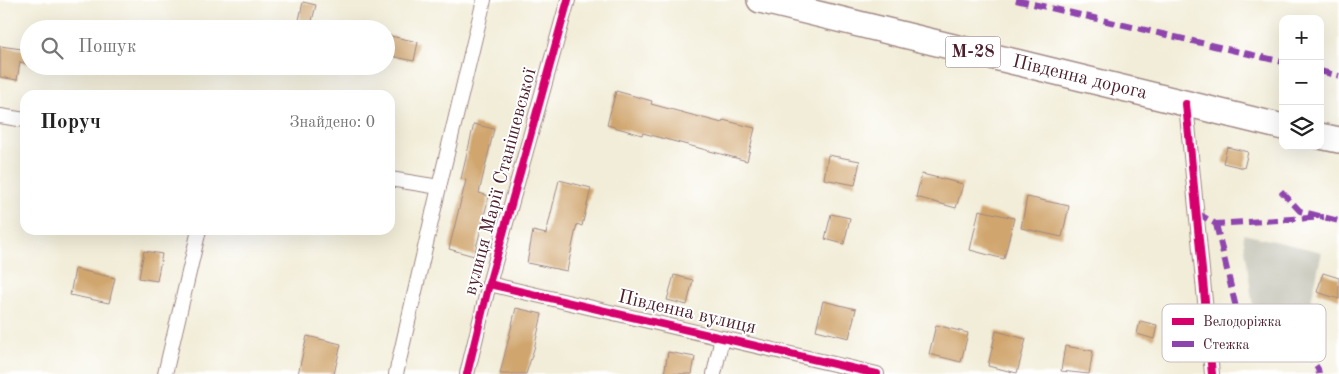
<!DOCTYPE html>
<html lang="uk">
<head>
<meta charset="utf-8">
<style>
  body { margin:0; font-family:"Old Standard TT",serif; background:#f6f6f6; color:#222 }
  .controls { position:absolute; right:15px; top:15px; display:grid; overflow:hidden; border-radius:10px; box-shadow:0 5px 20px #0002 }
  .controls button { width:45px; height:45px; display:grid; place-items:center; padding:0; border:0; border-bottom:1px solid #e0e0e0; background:#fff; color:#222; font:25px sans-serif }
  .list { margin:0; padding:0; list-style:none }
  h2 { display:flex; justify-content:space-between; align-items:center; height:65px; margin:0; padding:0 20px; font-size:21px }
  h2 small { font-size:16px; font-weight:400; color:#767676 }
  .icon { flex:none; width:28px; height:28px; fill:none; stroke:currentColor; stroke-width:2; stroke-linecap:round; stroke-linejoin:round }
  .map { position:relative; flex:none; width:1339px; height:374px; overflow:hidden }
  .search { position:absolute; background:#fff; box-shadow:0 5px 20px #0002; left:20px; top:20px; width:375px; height:55px; display:flex; align-items:center; gap:12px; box-sizing:border-box; padding:0 18px; border-radius:28px; color:#767676; font-size:19px }
  .panel { position:absolute; background:#fff; box-shadow:0 5px 20px #0002; left:20px; top:90px; width:375px; height:145px; border-radius:15px }
  .map>svg:first-child { display:block }
  .industrial { fill:#c6c5b8 }
  .building { fill:#d0a66e }
  .lines { fill:none; stroke-linecap:round; stroke-linejoin:round }
  .street-casing { stroke:#9e8682; stroke-width:16 }
  .highway-casing { stroke:#9e8682; stroke-width:28 }
  .street { stroke:#fff; stroke-width:14 }
  .highway { stroke:#fff; stroke-width:25 }
  .quiet { stroke:#8e44ad; stroke-width:6; stroke-dasharray:12 6; stroke-linecap:butt }
  .cycleway-casing { stroke:#fff; stroke-width:11 }
  .cycleway { stroke:#d6006c; stroke-width:8 }
  .labels { text-anchor:middle; dominant-baseline:central; stroke-width:4; stroke-linejoin:round; paint-order:stroke }
  .shield { fill:#fff; stroke:#80626b; stroke-width:1 }
  .shield-label { font-size:18px; font-weight:bold; fill:#4a1f2b }
  .street-label { font-size:19px; fill:#4a1f2b; stroke:#fff }
  .key { fill:#fff; stroke:#c9bcbf; stroke-width:1 }
  .key-label { font-size:14px; fill:#4a1f2b }
</style>
</head>
<body>
<div class="map">
<svg width="1339" height="374" viewBox="0 0 1339 374">
  <rect width="100%" height="100%" fill="#fff"/>
  <filter id="ink" filterUnits="userSpaceOnUse"><feTurbulence type="fractalNoise" baseFrequency=".02" numOctaves="2"/><feDisplacementMap in="SourceGraphic" scale="10" xChannelSelector="R" yChannelSelector="G"/><feConvolveMatrix kernelMatrix="1 2 1 2 8 2 1 2 1" color-interpolation-filters="sRGB"/></filter>
  <filter id="wash" filterUnits="userSpaceOnUse"><feTurbulence type="fractalNoise" baseFrequency=".0096" numOctaves="4" result="noise"/><feDisplacementMap in="SourceGraphic" scale="20" xChannelSelector="R" yChannelSelector="G"/><feGaussianBlur stdDeviation="1.12" result="paint"/><feColorMatrix in="noise" values="0 0 0 0 0 0 0 0 0 0 0 0 0 0 0 0 0 1.4 0 .05"/><feComposite in="paint" operator="in"/></filter>
  <g filter="url(#wash)">
    <rect width="100%" height="100%" fill="#f2edd8"/>
    <polygon class="industrial" points="1243,234 1322,252 1301,345 1257,336"/>
    <g id="blocks">
      <g class="building">
        <polygon points="303,2 316,5 310,29 297,29"/>
        <polygon points="386,35 418,42 414,61 386,55"/>
        <polygon points="0,46 29,50 29,64 20,62 17,80 0,77"/>
        <polygon points="616,91 652,101 651,104 722,123 723,120 755,128 747,161 643,133 642,135 607,125"/>
        <polygon points="474,124 494,129 479,193 489,196 474,256 449,249 466,180 461,179"/>
        <polygon points="1227,147 1248,152 1244,168 1223,163"/>
        <polygon points="828,155 860,161 855,185 824,179"/>
        <polygon points="922,174 963,184 956,208 916,197"/>
        <polygon points="559,180 591,188 582,226 577,224 567,271 527,263 533,231 546,234"/>
        <polygon points="1027,197 1069,206 1062,237 1021,228"/>
        <polygon points="979,210 1014,218 1004,259 970,250"/>
        <polygon points="831,214 850,218 844,244 825,239"/>
        <polygon points="144,251 162,254 157,281 139,278"/>
        <polygon points="75,269 115,278 109,303 70,295"/>
        <polygon points="1323,273 1339,278 1339,299 1317,292"/>
        <polygon points="674,275 693,280 687,305 667,300"/>
        <polygon points="823,301 856,309 849,338 816,330"/>
        <polygon points="516,308 542,314 534,349 526,374 500,374"/>
        <polygon points="1140,321 1157,325 1154,339 1137,334"/>
        <polygon points="936,325 968,333 961,362 929,354"/>
        <polygon points="996,331 1026,339 1017,373 988,366"/>
        <polygon points="307,336 341,344 334,374 298,374"/>
        <polygon points="1065,346 1093,351 1089,374 1061,371"/>
        <polygon points="668,352 695,357 692,374 664,374"/>
      </g>
    </g>
  </g>
  <g filter="url(#ink)">
    <use href="#blocks" fill-opacity="0" stroke="#9e8682" stroke-width="1"/>
    <g class="lines">
      <g class="street-casing">
        <g id="street">
          <polyline points="1186,104 1212,374"/>
          <polyline points="0,116 25,120"/>
          <polyline points="390,179 439,187"/>
          <polyline points="489,284 877,374"/>
          <polyline points="165,374 199,230"/>
          <polyline points="396,374 439,187 484,0"/>
          <polyline points="467,374 489,284 568,0"/>
          <polyline points="714,374 722,338"/>
        </g>
      </g>
      <g class="highway-casing">
        <g id="highway">
          <path id="s1" d="M760,0l523,127"/>
          <polyline points="1320,136 1339,140"/>
        </g>
      </g>
      <use href="#street" class="street"/>
      <use href="#highway" class="highway"/>
      <g class="quiet">
        <polyline points="1016,0 1283,62"/>
        <polyline points="1320,71 1339,76"/>
        <polyline points="1281,191 1300,211 1339,221"/>
        <polyline points="1197,213 1216,224 1324,217"/>
        <polyline points="1216,224 1244,341 1311,359 1318,369 1319,374"/>
      </g>
      <g class="cycleway-casing">
        <g id="cycleway">
          <polyline points="1186,104 1212,374"/>
          <polyline points="489,284 877,374"/>
          <polyline points="467,374 489,284 568,0"/>
        </g>
      </g>
      <use href="#cycleway" class="cycleway"/>
    </g>
  </g>
  <g class="labels">
    <rect class="shield" x="945.5" y="36.5" width="55" height="31" rx="4"/>
    <g class="shield-label">
      <text x="973" y="52">М-28</text>
    </g>
    <g class="street-label">
      <text stroke="none"><textPath href="#s1" startOffset="329">Південна дорога</textPath></text>
      <text transform="translate(501 182) rotate(-75)">вулиця Марії Станішевської</text>
      <text transform="translate(687 313) rotate(13)">Південна вулиця</text>
    </g>
  </g>
  <rect x="1162" y="304" width="164" height="58" rx="8" class="key"/>
  <rect x="1172" y="318" width="22" height="7" fill="#d6006c"/>
  <rect x="1172" y="341" width="22" height="6" fill="#8e44ad"/>
  <g class="key-label">
    <text x="1203" y="326">Велодоріжка</text>
    <text x="1203" y="349">Стежка</text>
  </g>
</svg>
<div class="controls">
<button>+</button>
<button>−</button>
<button><svg class="icon" aria-label="layers" viewBox="0 0 24 24"><path d="M12 4l9 5-9 5-9-5zM3 14l9 5 9-5"/></svg></button>
</div>
<div class="search"><svg class="icon" aria-label="search" viewBox="0 0 24 24"><circle cx="10" cy="10" r="6"/><path d="M15 15l6 6"/></svg>Пошук</div>
<section class="panel">
<h2>Поруч<small>Знайдено: 0</small></h2>
<ul class="list">
</ul>
</section>
</div>
</body>
</html>
